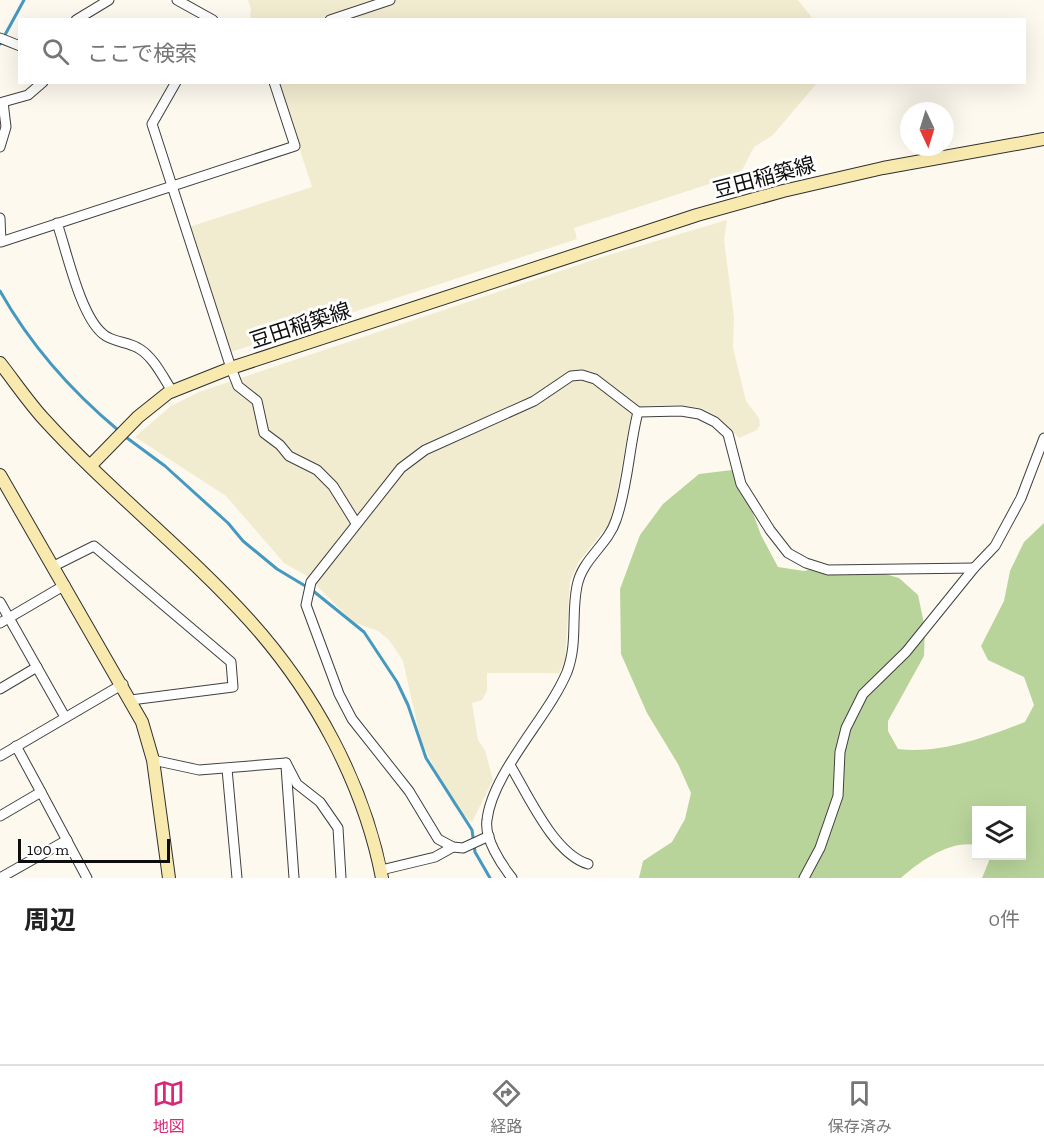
<!DOCTYPE html>
<html lang="ja">
<head>
<meta charset="utf-8">
<style>
  body { margin:0; font-family:"Zilla Slab","Noto Sans JP",serif; background:#f6f6f6; color:#222 }
  .controls { position:absolute; right:18px; bottom:18px; display:grid; overflow:hidden; border-radius:0px; box-shadow:0 6px 24px #0002 }
  .controls button { width:54px; height:54px; display:grid; place-items:center; padding:0; border:0; border-bottom:2px solid #e0e0e0; background:#fff; color:#222; font:30px sans-serif }
  .compass { position:absolute; left:900px; top:102px; width:54px; height:54px; border-radius:50%; background:#fff; box-shadow:0 6px 24px #0002; rotate:176deg }
  .scale { position:absolute; left:18px; bottom:15px; width:152px; box-sizing:border-box; padding-left:6px; border:3px solid #0d0d0d; border-top:0; font-size:16px; line-height:21px; white-space:nowrap; color:#0d0d0d; -webkit-text-stroke:4px #fff; paint-order:stroke }
  .list { margin:0; padding:0; list-style:none }
  h2 { display:flex; justify-content:space-between; align-items:center; height:78px; margin:0; padding:0 24px; font-size:26px }
  h2 small { font-size:20px; font-weight:400; color:#767676 }
  .icon { flex:none; width:33px; height:33px; fill:none; stroke:currentColor; stroke-width:2; stroke-linecap:round; stroke-linejoin:round }
  .map { position:relative; flex:none; width:1044px; height:878px; overflow:hidden }
  .search { position:absolute; background:#fff; box-shadow:0 6px 24px #0002; left:18px; right:18px; top:18px; height:66px; display:flex; align-items:center; gap:15px; box-sizing:border-box; padding:0 21px; border-radius:0px; color:#767676; font-size:22px }
  .sheet { height:186px; background:#fff }
  nav { display:flex; justify-content:space-around; align-items:center; box-sizing:border-box; height:84px; border-top:2px solid #e0e0e0; background:#fff; font-size:16px; color:#767676 }
  nav a { display:grid; justify-items:center; gap:3px }
  nav .on { color:#db2777 }
  .map>svg:first-child { display:block }
  .farmland { fill:#f1ecd0 }
  .forest { fill:#b9d49b }
  .lines { fill:none; stroke-linecap:round; stroke-linejoin:round }
  .stream { stroke:#4599c1; stroke-width:3 }
  .street-casing { stroke:#404040; stroke-width:11 }
  .secondary-casing { stroke:#2f2f2f; stroke-width:14 }
  .street { stroke:#fff; stroke-width:9 }
  .secondary { stroke:#f8eaaf; stroke-width:12 }
  .labels { text-anchor:middle; dominant-baseline:central; stroke-width:6; stroke-linejoin:round; paint-order:stroke }
  .street-label { font-size:21px; fill:#0d0d0d; stroke:#fff }
</style>
</head>
<body>
<div class="map">
<svg width="1044" height="878" viewBox="0 0 1044 878">
  <rect width="100%" height="100%" fill="#fdf9ee"/>
  <g class="farmland">
    <polygon points="248,0 798,0 813,19 253,20 250,17 251,9"/>
    <polygon points="278,83 817,83 773,135 754,147 740,174 574,228 577,239 231,352 189,227 312,187"/>
    <polygon points="727,220 724,240 734,317 733,348 746,401 759,418 760,425 757,430 739,438 718,417 701,408 680,405 647,406 630,420 612,520 578,563 570,581 565,660 559,673 487,673 487,691 482,700 472,703 478,740 485,750 493,780 472,822 453,805 421,741 403,661 389,640 378,631 353,622 307,576 284,563 226,496 135,437 171,406 199,392 599,258"/>
  </g>
  <path class="forest" d="M732,470l8,9 21,56 17,32 26,4 24,-6 40,4 31,9 19,17 7,33 -1,28 -36,65v10l10,18c43,5 87,-12 127,-27l9,-17 -10,-28 -36,-17 -7,-14 23,-45 6,-30 14,-29 20,-19v355h-62l7,-17 -2,-5h35v-46h-46v35c-26,-5 -56,16 -75,33h-262l4,-17 29,-19 13,-23 6,-26 -13,-29 -31,-51 -26,-59 -1,-65 20,-54 23,-31 36,-30z"/>
  <g class="lines">
    <g class="stream">
      <polyline points="0,44 24,0"/>
      <path d="M0,291c31,55 70,99 118,139"/>
      <polyline points="123,435 165,466 228,523 243,541 277,569 307,587"/>
      <polyline points="312,590 364,632 397,682 408,705 426,758 472,830 475,852 490,878"/>
    </g>
    <g class="street-casing">
      <g id="street">
        <polyline points="177,0 213,20"/>
        <polyline points="76,20 109,0"/>
        <polyline points="330,20 390,0"/>
        <polyline points="0,38 20,46"/>
        <polyline points="176,82 152,124 231,368 238,386 257,401 264,433 280,445 289,456 317,470 333,486 356,523"/>
        <polyline points="0,147 6,127 3,102 28,95 43,82"/>
        <polyline points="0,218 1,242 295,146 274,82"/>
        <path d="M57,223c10,29 23,92 46,111 9,8 25,8 35,14 15,8 25,29 34,43"/>
        <polyline points="54,566 94,546 231,662 233,687 131,700"/>
        <polyline points="0,602 65,717"/>
        <polyline points="0,623 65,585"/>
        <polyline points="0,689 37,667"/>
        <polyline points="16,746 41,792"/>
        <polyline points="0,756 123,684"/>
        <polyline points="153,760 199,770 286,763"/>
        <polyline points="286,763 297,784 320,802 338,828 341,878"/>
        <path d="M510,765c18,30 44,89 78,99"/>
        <polyline points="286,766 294,878"/>
        <polyline points="227,769 237,878"/>
        <polyline points="0,816 41,792 87,878"/>
        <polyline points="489,836 463,848 453,847 438,839 409,791 352,719 339,694 306,605 311,582 401,468 425,450 534,401 571,376 582,375 595,379 638,412 681,411 699,414 715,422 728,434 741,484 770,530 788,553 806,563 828,570 974,568"/>
        <polyline points="381,870 435,857 453,847"/>
        <polyline points="0,878 67,840"/>
        <path d="M512,878c-11,-14 -28,-40 -25,-58 5,-47 62,-104 80,-148 11,-29 4,-57 10,-86 5,-27 31,-41 39,-66 12,-34 13,-73 22,-108"/>
        <polyline points="804,878 820,848 838,796 840,752 846,728 863,694 906,652 974,568 995,546 1021,498 1044,438"/>
      </g>
    </g>
    <g class="secondary-casing">
      <g id="secondary">
        <path d="M0,363c14,18 27,37 42,54 65,72 143,132 208,204 64,71 114,163 132,257"/>
        <polyline points="91,465 138,417 168,393 231,368 697,215 783,191 883,168 1044,139"/>
        <polyline points="0,475 142,722 153,760 169,878"/>
      </g>
    </g>
    <use href="#street" class="street"/>
    <use href="#secondary" class="secondary"/>
  </g>
  <g class="labels">
    <g class="street-label">
      <text transform="translate(764 177) rotate(-15)">豆田稲築線</text>
      <text transform="translate(300 325) rotate(-18)">豆田稲築線</text>
    </g>
  </g>
</svg>
<div class="controls">
<button><svg class="icon" aria-label="layers" viewBox="0 0 24 24"><path d="M12 4l9 5-9 5-9-5zM3 14l9 5 9-5"/></svg></button>
</div>
<svg class="compass" viewBox="-18 -18 36 36"><path d="M0-13l5 13h-10z" fill="#e53935"/><path d="M0 13l5-13h-10z" fill="#767676"/></svg>
<div class="scale">100 m</div>
<div class="search"><svg class="icon" aria-label="search" viewBox="0 0 24 24"><circle cx="10" cy="10" r="6"/><path d="M15 15l6 6"/></svg>ここで検索</div>
</div>
<section class="sheet">
<h2>周辺<small>0件</small></h2>
<ul class="list">
</ul>
</section>
<nav>
<a class="on"><svg class="icon" aria-label="map" viewBox="0 0 24 24"><path d="M3 6l6-2 6 2 6-2v14l-6 2-6-2-6 2zM9 4v14M15 6v14"/></svg>地図</a>
<a><svg class="icon" aria-label="directions" viewBox="0 0 24 24"><path d="M12 3l9 9-9 9-9-9zM9 14v-3h6M13 9l2 2-2 2"/></svg>経路</a>
<a><svg class="icon" aria-label="saved" viewBox="0 0 24 24"><path d="M7 4h10v16l-5-4-5 4z"/></svg>保存済み</a>
</nav>
</body>
</html>
